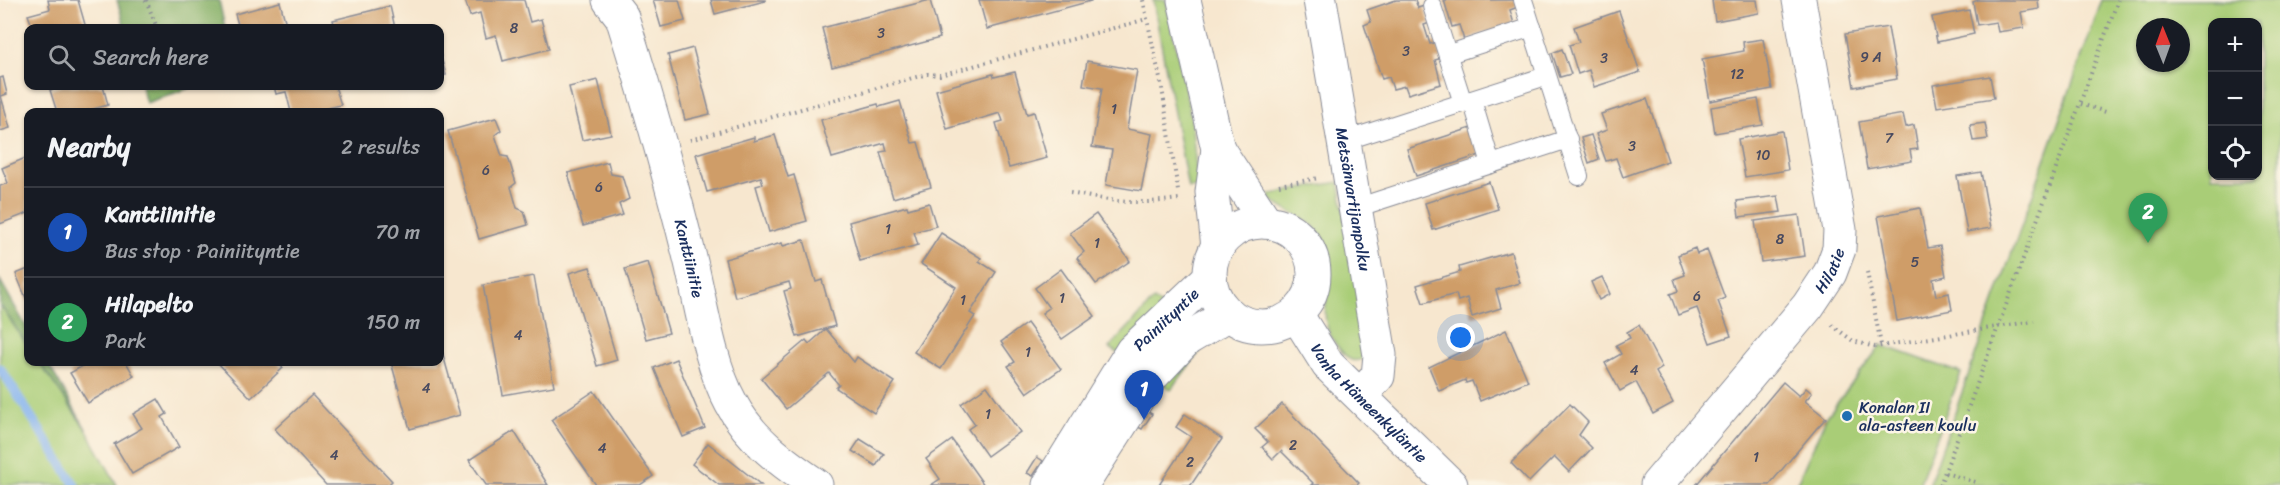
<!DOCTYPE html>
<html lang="en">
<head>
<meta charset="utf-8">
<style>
  body { margin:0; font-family:Sriracha,sans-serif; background:#242831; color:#f1f3f6 }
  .controls { position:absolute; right:18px; top:18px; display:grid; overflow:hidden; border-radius:12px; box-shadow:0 2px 4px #0004 }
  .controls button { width:54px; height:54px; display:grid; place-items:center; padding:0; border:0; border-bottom:2px solid #363941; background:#171b24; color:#f1f3f6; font:30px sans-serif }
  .compass { position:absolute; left:2136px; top:18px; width:54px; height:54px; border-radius:50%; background:#171b24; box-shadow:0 2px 4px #0004; rotate:359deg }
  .you { position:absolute; left:1461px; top:338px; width:21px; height:21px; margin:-15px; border:4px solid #fff; border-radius:50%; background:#1a73e8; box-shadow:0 0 0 9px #1a73e833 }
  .badge { display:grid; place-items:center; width:39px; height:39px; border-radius:50%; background:#7c3aed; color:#fff; font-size:20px; font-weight:700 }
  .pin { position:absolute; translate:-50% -50px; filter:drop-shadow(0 2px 3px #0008) }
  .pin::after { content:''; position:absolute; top:32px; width:21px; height:18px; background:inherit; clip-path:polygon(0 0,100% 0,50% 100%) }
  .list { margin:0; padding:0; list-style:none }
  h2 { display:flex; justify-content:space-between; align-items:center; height:78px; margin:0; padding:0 24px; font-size:26px }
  h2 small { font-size:20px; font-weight:400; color:#9ea1a6 }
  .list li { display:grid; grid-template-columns:39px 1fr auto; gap:18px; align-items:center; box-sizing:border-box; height:90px; padding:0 24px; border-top:2px solid #363941 }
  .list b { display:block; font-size:22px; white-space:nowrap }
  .list p { margin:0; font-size:20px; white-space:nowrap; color:#9ea1a6 }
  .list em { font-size:20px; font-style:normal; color:#9ea1a6 }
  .icon { flex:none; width:33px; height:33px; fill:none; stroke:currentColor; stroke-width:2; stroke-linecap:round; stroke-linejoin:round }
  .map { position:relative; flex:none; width:2280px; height:485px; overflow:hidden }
  .search { position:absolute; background:#171b24; box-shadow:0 2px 4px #0004; left:24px; top:24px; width:420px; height:66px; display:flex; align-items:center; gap:15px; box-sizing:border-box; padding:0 21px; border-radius:12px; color:#9ea1a6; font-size:22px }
  .panel { position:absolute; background:#171b24; box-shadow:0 2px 4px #0004; left:24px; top:108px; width:420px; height:258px; border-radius:12px }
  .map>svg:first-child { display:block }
  .green { fill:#a9cd77; stroke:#627e6a; stroke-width:1.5; fill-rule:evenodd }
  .forest { fill:#86b068; stroke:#507063; stroke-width:1.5 }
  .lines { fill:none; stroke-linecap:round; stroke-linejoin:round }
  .stream { stroke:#83b2ee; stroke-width:9 }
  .building { fill:#cf9d68 }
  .lane-casing { stroke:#898b96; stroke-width:20 }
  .street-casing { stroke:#898b96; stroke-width:35 }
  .secondary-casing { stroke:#898b96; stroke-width:35 }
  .path { stroke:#898b96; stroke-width:4; stroke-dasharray:1.5 4.5; stroke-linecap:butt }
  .lane { stroke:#fff; stroke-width:18 }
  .street { stroke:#fff; stroke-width:33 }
  .secondary { stroke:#fff; stroke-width:33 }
  .poi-dot { fill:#1f6fb2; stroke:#fcf5e5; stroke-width:2 }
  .labels { text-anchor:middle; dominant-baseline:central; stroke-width:5; stroke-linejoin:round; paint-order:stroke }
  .number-label { font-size:14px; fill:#484a60 }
  .street-label { font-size:16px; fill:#1b2f5e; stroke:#fcf5e5 }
  .poi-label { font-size:16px; fill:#1b2f5e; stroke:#fcf5e5; text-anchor:start }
</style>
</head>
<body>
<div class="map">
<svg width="2280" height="485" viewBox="0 0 2280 485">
  <rect width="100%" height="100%" fill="#fcf5e5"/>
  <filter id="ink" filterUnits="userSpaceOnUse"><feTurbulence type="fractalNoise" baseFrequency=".0167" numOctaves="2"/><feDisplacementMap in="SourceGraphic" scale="12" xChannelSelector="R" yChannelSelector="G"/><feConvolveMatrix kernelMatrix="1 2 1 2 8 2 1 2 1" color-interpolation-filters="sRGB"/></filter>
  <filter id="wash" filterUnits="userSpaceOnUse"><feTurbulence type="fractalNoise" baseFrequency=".008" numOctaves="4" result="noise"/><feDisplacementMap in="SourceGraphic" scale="24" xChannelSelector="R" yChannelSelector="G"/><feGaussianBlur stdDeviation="1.35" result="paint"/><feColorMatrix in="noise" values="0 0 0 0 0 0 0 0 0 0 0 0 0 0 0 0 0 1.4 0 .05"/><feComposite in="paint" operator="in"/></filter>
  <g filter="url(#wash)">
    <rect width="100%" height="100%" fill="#f7e7cf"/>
    <g class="green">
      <polygon points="1153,0 1166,0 1191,117 1198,187 1188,188"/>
      <path d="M2102,0h178v485h-351zM2212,22h46v154h-46zM2145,27h36v36h-36z"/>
      <path d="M1339,182l28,158 -4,19c-9,3 -13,2 -19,-5 -39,-41 -3,-65 -17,-106 -10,-33 -44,-33 -58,-51l3,-3z"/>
      <polygon points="1154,300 1164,308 1119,354 1109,348"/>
      <polygon points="0,305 28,346 28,362 39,362 86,429 117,485 0,485"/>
      <polygon points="1881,345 1961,373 1919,485 1796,485 1826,418"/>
      <polygon points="1202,348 1171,390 1161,382 1168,372"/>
    </g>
    <g class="forest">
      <polygon points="117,0 219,0 225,28 125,28"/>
      <polygon points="141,86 195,86 146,103"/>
      <polygon points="0,280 28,330 28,346 0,305"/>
      <polygon points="39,362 47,362 86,429"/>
    </g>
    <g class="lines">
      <polyline class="stream" points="0,368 75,485"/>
    </g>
    <g id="blocks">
      <g class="building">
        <polygon points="48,0 78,0 86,28 33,28 28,15 50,9"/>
        <polygon points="465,0 524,0 530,22 541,19 549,49 503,61 496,35 486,38 480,13 470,16"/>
        <polygon points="653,0 679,0 685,21 661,27"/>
        <polygon points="711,0 765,0 765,1 715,14"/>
        <polygon points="930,0 940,38 832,67 822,28"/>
        <polygon points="979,0 1091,0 1091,1 987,29"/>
        <polygon points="1396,0 1415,0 1418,8 1424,6 1430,23 1424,25 1430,44 1437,42 1442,58 1435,60 1441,84 1408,94 1405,86 1393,89 1389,77 1382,79 1364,25 1371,22 1367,10"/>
        <polygon points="1444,0 1515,0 1518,7 1510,10 1514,24 1464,40 1459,25 1452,27"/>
        <polygon points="1712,0 1757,0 1759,13 1715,21"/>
        <polygon points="1978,0 2038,0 2039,9 2021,12 2024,28 1998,32 1996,22 1977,25 1973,2"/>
        <polygon points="280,2 287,28 239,28 235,14"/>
        <polygon points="390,6 395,28 335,28 333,20"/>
        <polygon points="1969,10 1974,34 1937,42 1932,17"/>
        <polygon points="1619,11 1640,72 1594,87 1589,70 1578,74 1569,45 1579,42 1574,27"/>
        <polygon points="1888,27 1897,79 1854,87 1845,34"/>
        <polygon points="1763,39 1772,89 1710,101 1702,59 1744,51 1743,42"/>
        <polygon points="693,48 710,114 685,120 668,55"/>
        <polygon points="1562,49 1571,74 1560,77 1552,53"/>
        <polygon points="440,53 446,75 440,77"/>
        <polygon points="1087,61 1137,70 1127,129 1152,134 1141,191 1106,185 1112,150 1092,147 1102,88 1083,85"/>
        <polygon points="1015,72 1027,114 1034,112 1047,158 1009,168 996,123 1003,121 1000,113 947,129 936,90 993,74 994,77"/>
        <polygon points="1990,76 1994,98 1937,107 1933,85"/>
        <polygon points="3,77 7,94 1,96 10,128 0,131 0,78"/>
        <polygon points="598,80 611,134 582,140 569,87"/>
        <polygon points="62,86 103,86 108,105 82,112 57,112 50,90"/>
        <polygon points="274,86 335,86 341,105 311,112 291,112 286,92 276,94"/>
        <polygon points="390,86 405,86 392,90"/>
        <polygon points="1647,99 1668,161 1623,177 1616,158 1606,161 1596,134 1607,130 1601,114"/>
        <polygon points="1758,99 1763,125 1715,133 1711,107"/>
        <polygon points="900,101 912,143 918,142 931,187 893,198 880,152 887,151 885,143 832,158 821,120 878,104 879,107"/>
        <polygon points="1903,114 1906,127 1914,125 1918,149 1910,150 1912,161 1867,169 1859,122"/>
        <polygon points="496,118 501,130 495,135 502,156 508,157 516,183 511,187 517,208 524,211 528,225 479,239 448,131"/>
        <polygon points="1985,123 1988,139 1973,141 1970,125"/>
        <polygon points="1471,128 1480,155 1416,176 1407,149"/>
        <polygon points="1782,131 1788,170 1745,177 1738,139"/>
        <polygon points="775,135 788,177 794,175 807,221 769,232 756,186 763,184 761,177 707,192 696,154 754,137 754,141"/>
        <polygon points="1591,135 1599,159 1589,163 1581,138"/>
        <polygon points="28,157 28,213 0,224 0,186 8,183 2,168"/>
        <polygon points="608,162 611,174 622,176 629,199 619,204 623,215 583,226 568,173"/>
        <polygon points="1981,172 1991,228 1967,232 1957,176"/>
        <polygon points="1489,182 1498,209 1433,230 1425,203"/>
        <polygon points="1778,196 1781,212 1739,217 1737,201"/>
        <polygon points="929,203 936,226 914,232 918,245 860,261 849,222 907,206 908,209"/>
        <polygon points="1920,208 1928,248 1940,246 1946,276 1933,279 1936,296 1949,293 1952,310 1897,321 1878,216"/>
        <polygon points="1096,214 1130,261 1096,284 1077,258 1084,252 1070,233"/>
        <polygon points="1799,215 1805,256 1761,262 1755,221"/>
        <polygon points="941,233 981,258 979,261 996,272 970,313 975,316 941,369 914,352 956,287 921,264"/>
        <polygon points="804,240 816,282 822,280 835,326 797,337 784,291 791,289 789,282 735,297 725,259 782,243 783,246"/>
        <polygon points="1695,248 1697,254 1707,250 1725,298 1718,301 1731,336 1710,343 1697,308 1678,315 1670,294 1678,291 1674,279 1685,275 1678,255"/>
        <polygon points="1511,252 1520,283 1496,290 1501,308 1472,317 1467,298 1458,301 1456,294 1423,303 1417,285 1460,272 1459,267"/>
        <polygon points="648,262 669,333 646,339 625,269"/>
        <polygon points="590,267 617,360 597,366 569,273"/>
        <polygon points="28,269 28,303 16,274"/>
        <polygon points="1061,269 1095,316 1062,339 1042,313 1049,308 1035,288"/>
        <polygon points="534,276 554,386 503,395 483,285"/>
        <polygon points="1602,277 1610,294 1599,300 1591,282"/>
        <polygon points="1027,323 1061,369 1027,393 1008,366 1015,362 1001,342"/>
        <polygon points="1639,325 1662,368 1656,372 1673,403 1653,414 1636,382 1620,391 1605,363 1621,354 1616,345 1630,338 1627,332"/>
        <polygon points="826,329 854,362 857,357 895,382 874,413 836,388 839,385 829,373 786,409 761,378 806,340 809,344"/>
        <polygon points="1506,330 1528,381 1480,401 1472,381 1466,383 1465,380 1439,391 1429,367"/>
        <polygon points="440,344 460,415 410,429 391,362 440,362"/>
        <polygon points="676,359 705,428 683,437 654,368"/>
        <polygon points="90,362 126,362 134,376 88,403 70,373"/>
        <polygon points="217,362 277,362 283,368 251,398"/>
        <polygon points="1783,382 1799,396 1806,388 1812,393 1805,401 1826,418 1816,429 1769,485 1696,485"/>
        <polygon points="987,386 1020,432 987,456 968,429 975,424 961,404"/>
        <polygon points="594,391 653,476 640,485 596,485 551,420"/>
        <polygon points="312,395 392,481 388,485 326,485 275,429"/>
        <polygon points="158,399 167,414 162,417 179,447 132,474 114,444 142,428 133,414"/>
        <polygon points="1282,404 1359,483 1357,485 1311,485 1313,483 1281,451 1273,459 1262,447 1268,442 1255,429"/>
        <polygon points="1570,404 1588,422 1579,435 1592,448 1569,472 1554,457 1529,482 1511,463"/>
        <polygon points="1146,411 1152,414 1142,429 1136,426"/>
        <polygon points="1185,414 1222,439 1191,485 1159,485 1191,437 1176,427"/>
        <polygon points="514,431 548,485 486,485 469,460"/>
        <polygon points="860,439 884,454 876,466 852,451"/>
        <polygon points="952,440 984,485 931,485 940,479 926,459"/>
        <polygon points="708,443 761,485 719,485 692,464"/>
        <polygon points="1037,457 1043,461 1033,476 1027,473"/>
      </g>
    </g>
  </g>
  <g filter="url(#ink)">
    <use href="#blocks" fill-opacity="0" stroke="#898b96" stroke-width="1.5"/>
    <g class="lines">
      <g class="lane-casing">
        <g id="lane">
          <polyline points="1523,0 1579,176"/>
          <polyline points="1432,6 1463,103"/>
          <polyline points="1449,54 1532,27"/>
          <polyline points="1472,100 1491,164"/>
          <polyline points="1344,141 1546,76"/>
          <polyline points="1356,208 1568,139"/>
        </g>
      </g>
      <g class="street-casing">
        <g id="street">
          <path id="s1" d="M609,0l13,17c25,80 48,160 68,241 11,45 19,105 41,145 19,36 52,60 85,82"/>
          <path id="s2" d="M1320,0l60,355 -2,21 -17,19"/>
          <path id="s3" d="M1657,485l151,-179 22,-33 9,-24 1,-19 -41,-230"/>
        </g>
      </g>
      <g class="secondary-casing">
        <g id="secondary">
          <polyline points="1184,0 1218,149 1212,192 1218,247"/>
          <polyline points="1218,149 1266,222"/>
          <circle cx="1262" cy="274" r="52"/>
          <path id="s4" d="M1296,314l32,51 123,120"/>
          <path id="s5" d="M1049,485l83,-134 78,-74"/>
          <polyline points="1082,485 1151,377 1187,339 1229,314"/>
        </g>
      </g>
      <g class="path">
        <polyline points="146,0 157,28"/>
        <polyline points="1143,0 1162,88 1178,191"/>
        <polyline points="2081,104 2106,112"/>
        <polyline points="690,140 927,74 940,75 1147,19"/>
        <polyline points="1279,185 1319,178"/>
        <path d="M1070,193c45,9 64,12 109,6"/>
        <polyline points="1867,272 1881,345"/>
        <polyline points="1832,325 1853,341 1875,347 2034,321"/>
        <polyline points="1945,473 1979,483"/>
        <polyline points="1940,485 2118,0"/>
      </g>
      <use href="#lane" class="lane"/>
      <use href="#street" class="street"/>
      <use href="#secondary" class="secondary"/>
    </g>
  </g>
  <circle class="poi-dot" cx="1847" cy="416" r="6"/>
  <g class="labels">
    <g class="number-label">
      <text x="514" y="28">8</text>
      <text x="881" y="33">3</text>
      <text x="1406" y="51">3</text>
      <text x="1871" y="57">9 A</text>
      <text x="1604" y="58">3</text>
      <text x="1737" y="74">12</text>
      <text x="1114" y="109">1</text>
      <text x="1889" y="138">7</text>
      <text x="1632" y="146">3</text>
      <text x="1763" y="155">10</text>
      <text x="486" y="170">6</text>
      <text x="599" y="187">6</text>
      <text x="888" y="229">1</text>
      <text x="1780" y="239">8</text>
      <text x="1097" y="243">1</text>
      <text x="1915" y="262">5</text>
      <text x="1697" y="296">6</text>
      <text x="1062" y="298">1</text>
      <text x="963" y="300">1</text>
      <text x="518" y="335">4</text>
      <text x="1028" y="352">1</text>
      <text x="1634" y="370">4</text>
      <text x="426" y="388">4</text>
      <text x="988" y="414">1</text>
      <text x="1293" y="445">2</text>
      <text x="602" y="448">4</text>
      <text x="334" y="455">4</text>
      <text x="1756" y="457">1</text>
      <text x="1190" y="462">2</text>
    </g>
    <g class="street-label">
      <text stroke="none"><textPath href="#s2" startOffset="202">Metsänvartijanpolku</textPath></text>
      <text stroke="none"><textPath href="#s1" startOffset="272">Kanttiinitie</textPath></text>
      <text stroke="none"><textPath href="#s3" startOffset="276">Hilatie</textPath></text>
      <text stroke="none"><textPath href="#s5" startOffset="204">Painiityntie</textPath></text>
      <text stroke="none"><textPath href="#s4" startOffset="116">Vanha Hämeenkyläntie</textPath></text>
    </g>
    <g class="poi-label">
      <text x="1859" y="407">Konalan II<tspan x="1859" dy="18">ala-asteen koulu</tspan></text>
    </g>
  </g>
</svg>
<div class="controls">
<button>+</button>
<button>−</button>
<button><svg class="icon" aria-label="locate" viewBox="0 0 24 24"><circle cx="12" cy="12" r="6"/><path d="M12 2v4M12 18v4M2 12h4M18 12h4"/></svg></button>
</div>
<svg class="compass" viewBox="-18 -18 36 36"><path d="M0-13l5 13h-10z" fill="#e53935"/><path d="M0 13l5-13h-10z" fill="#9ea1a6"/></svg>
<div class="you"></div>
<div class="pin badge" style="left:1144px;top:420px;background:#1a4fb4">1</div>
<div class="pin badge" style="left:2148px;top:243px;background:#2e9e5b">2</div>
<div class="search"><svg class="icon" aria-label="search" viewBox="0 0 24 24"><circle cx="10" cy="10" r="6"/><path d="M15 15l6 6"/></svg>Search here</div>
<section class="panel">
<h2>Nearby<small>2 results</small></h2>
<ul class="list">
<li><span class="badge" style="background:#1a4fb4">1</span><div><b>Kanttiinitie</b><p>Bus stop · Painiityntie</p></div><em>70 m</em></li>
<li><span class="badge" style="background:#2e9e5b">2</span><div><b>Hilapelto</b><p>Park</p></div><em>150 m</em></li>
</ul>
</section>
</div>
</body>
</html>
